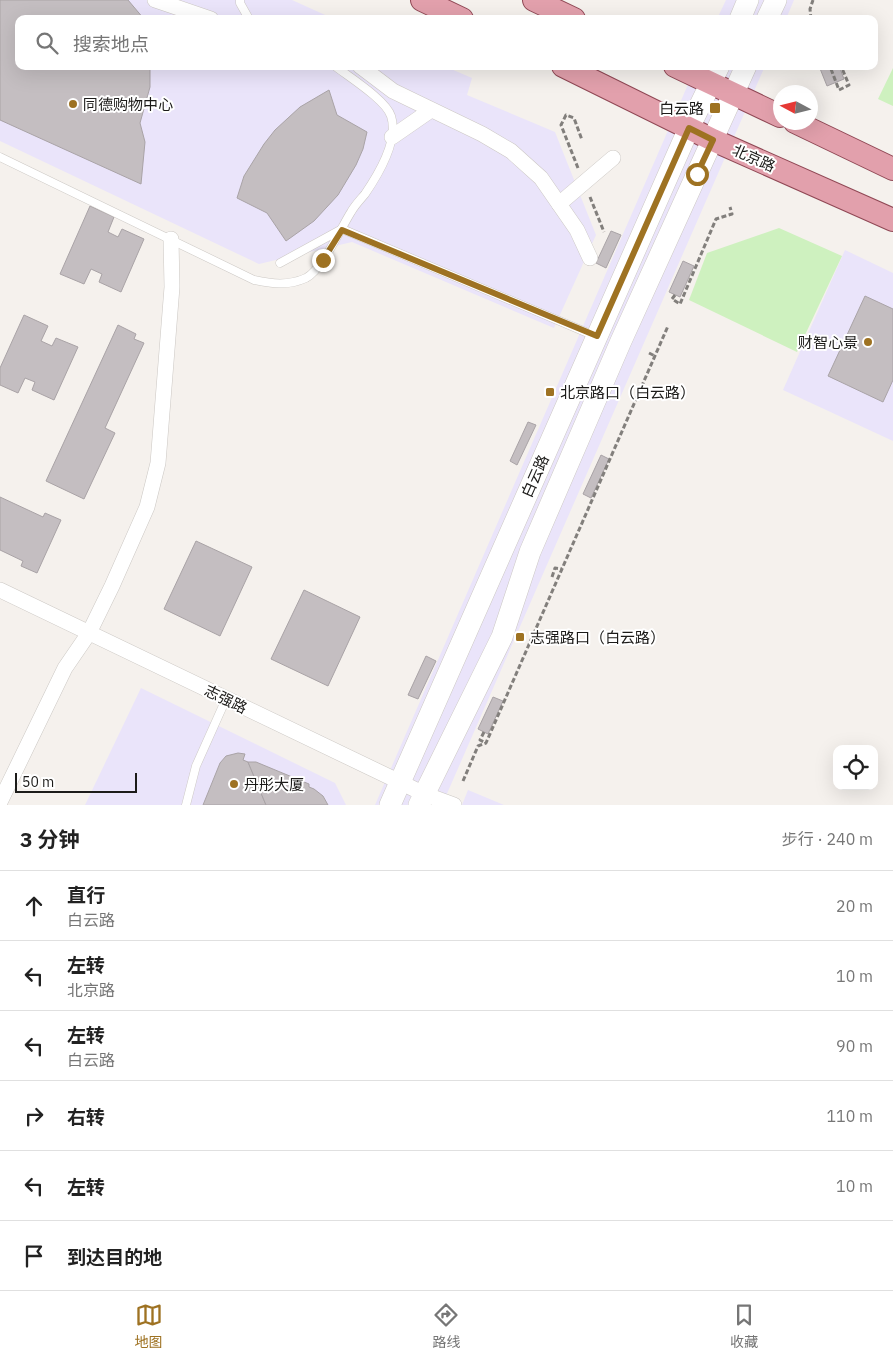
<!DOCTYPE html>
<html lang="zh">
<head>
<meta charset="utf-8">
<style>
  body { margin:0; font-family:"IBM Plex Sans","Noto Sans SC",sans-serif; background:#f2f2f2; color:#222 }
  .controls { position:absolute; right:15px; bottom:15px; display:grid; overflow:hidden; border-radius:10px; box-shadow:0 5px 20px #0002 }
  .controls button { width:45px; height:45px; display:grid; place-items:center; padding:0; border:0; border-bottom:1px solid #e0e0e0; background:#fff; color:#222; font:25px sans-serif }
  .compass { position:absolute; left:773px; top:85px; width:45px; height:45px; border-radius:50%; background:#fff; box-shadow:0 5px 20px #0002; rotate:277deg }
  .scale { position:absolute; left:15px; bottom:12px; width:122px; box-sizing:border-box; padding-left:5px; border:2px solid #1c1b19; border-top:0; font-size:14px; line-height:18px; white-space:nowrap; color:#1c1b19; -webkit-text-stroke:4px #fff; paint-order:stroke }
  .stop { position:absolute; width:15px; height:15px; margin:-11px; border:4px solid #9e7222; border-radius:50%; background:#fff }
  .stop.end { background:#9e7222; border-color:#fff; box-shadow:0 1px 5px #0008 }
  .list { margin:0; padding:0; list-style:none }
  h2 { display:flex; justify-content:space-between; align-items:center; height:65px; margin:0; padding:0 20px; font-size:21px }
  h2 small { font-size:16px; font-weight:400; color:#767676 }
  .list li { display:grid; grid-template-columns:32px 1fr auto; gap:15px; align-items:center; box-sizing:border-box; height:70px; padding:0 20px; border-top:1px solid #e0e0e0 }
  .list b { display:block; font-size:19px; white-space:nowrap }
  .list p { margin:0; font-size:16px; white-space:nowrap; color:#767676 }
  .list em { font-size:16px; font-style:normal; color:#767676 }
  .icon { flex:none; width:28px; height:28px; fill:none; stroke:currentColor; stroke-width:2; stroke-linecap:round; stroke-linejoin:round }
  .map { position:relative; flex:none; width:893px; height:805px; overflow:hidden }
  .search { position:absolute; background:#fff; box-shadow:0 5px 20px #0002; left:15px; right:15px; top:15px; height:55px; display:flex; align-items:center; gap:12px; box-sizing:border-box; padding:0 18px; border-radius:10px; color:#767676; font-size:19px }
  .sheet { height:485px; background:#fff }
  nav { display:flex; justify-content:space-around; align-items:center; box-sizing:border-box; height:70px; border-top:1px solid #e0e0e0; background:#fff; font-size:14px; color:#767676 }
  nav a { display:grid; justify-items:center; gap:2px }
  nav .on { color:#9e7222 }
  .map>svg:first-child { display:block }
  .commercial { fill:#eae4fa }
  .green { fill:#cef1bf }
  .building { fill:#c4bec1; stroke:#a9a3a6 }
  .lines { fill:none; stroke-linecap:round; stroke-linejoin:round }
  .lane-casing { stroke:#ccc8c4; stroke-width:9 }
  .street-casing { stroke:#ccc8c4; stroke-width:16 }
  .secondary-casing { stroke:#ccc8c4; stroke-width:22 }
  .primary-casing { stroke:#904855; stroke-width:24 }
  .path { stroke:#827f7c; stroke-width:3; stroke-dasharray:5 2.5; stroke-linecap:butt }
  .lane { stroke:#fff; stroke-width:8 }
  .street { stroke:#fff; stroke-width:15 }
  .secondary { stroke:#fff; stroke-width:21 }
  .primary { stroke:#e2a0ac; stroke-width:22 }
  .route { stroke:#9e7222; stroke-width:6 }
  .poi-dot { fill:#9e7222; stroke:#fff; stroke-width:2 }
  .labels { text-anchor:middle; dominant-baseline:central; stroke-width:4; stroke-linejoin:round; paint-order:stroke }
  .poi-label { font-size:15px; fill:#1c1b19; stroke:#fff; text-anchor:start }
  .street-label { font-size:15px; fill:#1c1b19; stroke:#fff }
</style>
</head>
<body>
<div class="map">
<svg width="893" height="805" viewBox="0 0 893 805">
  <rect width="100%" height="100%" fill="#f5f1ed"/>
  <g class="commercial">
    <polygon points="0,0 292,0 334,19 19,19 19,66 444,66 472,78 467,95 555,132 596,235 554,328 352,242 259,264 0,141"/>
    <polygon points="726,0 794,0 786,19 717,19"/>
    <polygon points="696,66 765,66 442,805 375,805"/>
    <polygon points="845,250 893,273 893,441 783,390"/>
    <polygon points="141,688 335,783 346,805 85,805"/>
    <polygon points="468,790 504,805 462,805"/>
  </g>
  <g class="green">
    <polygon points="893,68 893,106 878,99"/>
    <polygon points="779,228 842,256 797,352 689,300 707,253"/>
  </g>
  <g class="building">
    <polygon points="0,0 128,0 144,19 19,19 19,66 150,66 150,87 140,123 145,142 141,184 0,120"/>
    <polygon points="819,66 839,66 844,79 827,86"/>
    <polygon points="329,90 337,115 367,132 363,149 356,165 338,195 314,221 286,241 267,213 237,198 244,176 264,144 275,130 300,107"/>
    <polygon points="90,206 114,217 108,232 118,237 122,229 144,239 121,292 99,282 102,274 91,269 84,284 60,274"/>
    <polygon points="611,231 621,235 606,268 596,263"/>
    <polygon points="683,261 694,266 680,297 669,292"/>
    <polygon points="865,296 893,309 893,380 883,402 828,376"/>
    <polygon points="24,315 48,326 41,341 52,346 56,338 78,347 54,400 32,390 35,382 25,378 18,393 0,385 0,368"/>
    <polygon points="118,325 136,334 134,339 144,343 105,428 115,433 84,499 46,481"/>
    <polygon points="528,422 536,425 517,465 510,461"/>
    <polygon points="601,455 609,459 591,498 583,494"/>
    <polygon points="0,497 43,517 45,513 61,520 37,573 21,566 23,561 0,550"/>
    <polygon points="196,541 252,567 220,636 164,609"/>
    <polygon points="304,590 360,617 328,686 271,659"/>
    <polygon points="426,656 436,661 418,699 408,695"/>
    <polygon points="493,697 503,701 488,734 478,729"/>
    <polygon points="238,753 245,754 243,760 248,762 266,805 203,805 220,763 226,756"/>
    <polygon points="248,762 256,762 309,784 309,787 314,789 323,796 328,805 266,805"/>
  </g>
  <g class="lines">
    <g class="lane-casing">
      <g id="lane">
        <polyline points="240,0 240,3 249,19"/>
        <path d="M0,157l254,123c18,4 34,6 52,-2 16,-8 35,-50 45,-66 4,-7 9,-12 14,-18 13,-19 34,-54 26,-78 -5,-16 -42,-39 -56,-50"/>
        <polyline points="280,263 342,229 595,336"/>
        <polyline points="186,805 196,766 226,699"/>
      </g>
    </g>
    <g class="street-casing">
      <g id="street">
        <polyline points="155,0 211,19"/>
        <polyline points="360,66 393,91 482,134 511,151 541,178 577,230 590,258"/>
        <polyline points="392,137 431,110"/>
        <polyline points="559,204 613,158"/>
        <polyline points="0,590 400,782 424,794 454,805"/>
        <polyline points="0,802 65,668 89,633 112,586 147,507 158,463 172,287 171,239"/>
      </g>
    </g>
    <g class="secondary-casing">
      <g id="secondary">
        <polyline points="740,19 748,0"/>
        <polyline points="767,19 776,0"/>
        <polyline points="390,805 689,128 719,66"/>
        <polyline points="419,805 502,637 530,552 621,341 746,66"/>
      </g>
    </g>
    <g class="primary-casing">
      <g id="primary">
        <polyline points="422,0 462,19"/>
        <polyline points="534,0 574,19"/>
        <polyline points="563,66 713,140 893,220"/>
        <polyline points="675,66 780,116"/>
        <polyline points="795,122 893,169"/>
      </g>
    </g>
    <g class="path">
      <polyline points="811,19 810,9 813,0"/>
      <polyline points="831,69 839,90 849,85 841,66"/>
      <polyline points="578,168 561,125 566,115 574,118 582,140"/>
      <polyline points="590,197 604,232"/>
      <polyline points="675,295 672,299 680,304 716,219 732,214 730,207"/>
      <polyline points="649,353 655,356"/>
      <polyline points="552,577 555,568 562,569"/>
      <polyline points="484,732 480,740 486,743"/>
      <polyline points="463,781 478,746 486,743 668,326"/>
    </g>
    <use href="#lane" class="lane"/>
    <use href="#street" class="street"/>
    <use href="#secondary" class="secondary"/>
    <use href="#primary" class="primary"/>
  </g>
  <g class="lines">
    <polyline class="route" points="323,260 342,230 597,336 689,128 713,140 697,174"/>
  </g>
  <g class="poi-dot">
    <circle cx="73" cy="104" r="5"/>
    <rect x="709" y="102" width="12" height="12" rx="2.5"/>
    <circle cx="868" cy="342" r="5"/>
    <rect x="545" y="387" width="10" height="10" rx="2.5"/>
    <rect x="515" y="632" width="10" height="10" rx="2.5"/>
    <circle cx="234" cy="784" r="5"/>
  </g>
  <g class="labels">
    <g class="poi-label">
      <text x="83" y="104">同德购物中心</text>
      <text x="704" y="108" text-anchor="end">白云路</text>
      <text x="858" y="342" text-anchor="end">财智心景</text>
      <text x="560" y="392">北京路口（白云路）</text>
      <text x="530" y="637">志强路口（白云路）</text>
      <text x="244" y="784">丹彤大厦</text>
    </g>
    <g class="street-label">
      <text transform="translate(754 158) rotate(24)">北京路</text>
      <text transform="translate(535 476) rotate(-66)">白云路</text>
      <text transform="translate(226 699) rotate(26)">志强路</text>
    </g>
  </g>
</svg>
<div class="controls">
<button><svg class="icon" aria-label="locate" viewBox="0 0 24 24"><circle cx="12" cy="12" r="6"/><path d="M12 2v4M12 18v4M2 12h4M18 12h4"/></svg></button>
</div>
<svg class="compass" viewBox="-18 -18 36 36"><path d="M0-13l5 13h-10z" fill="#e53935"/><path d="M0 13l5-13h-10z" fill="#767676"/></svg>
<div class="scale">50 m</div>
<div class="stop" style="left:697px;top:174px"></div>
<div class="stop end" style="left:323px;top:260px"></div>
<div class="search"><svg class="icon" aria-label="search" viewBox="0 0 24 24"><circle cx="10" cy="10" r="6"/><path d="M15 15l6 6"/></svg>搜索地点</div>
</div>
<section class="sheet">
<h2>3 分钟<small>步行 · 240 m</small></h2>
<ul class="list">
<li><svg class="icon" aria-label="ahead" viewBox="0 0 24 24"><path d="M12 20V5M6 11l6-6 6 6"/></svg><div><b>直行</b><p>白云路</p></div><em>20 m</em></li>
<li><svg class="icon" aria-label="left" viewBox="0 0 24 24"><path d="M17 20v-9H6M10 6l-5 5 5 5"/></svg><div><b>左转</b><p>北京路</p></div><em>10 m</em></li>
<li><svg class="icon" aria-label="left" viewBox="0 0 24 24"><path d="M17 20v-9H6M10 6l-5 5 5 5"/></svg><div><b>左转</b><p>白云路</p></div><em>90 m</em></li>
<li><svg class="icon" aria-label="right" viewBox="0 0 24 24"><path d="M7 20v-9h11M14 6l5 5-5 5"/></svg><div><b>右转</b></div><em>110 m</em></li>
<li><svg class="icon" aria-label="left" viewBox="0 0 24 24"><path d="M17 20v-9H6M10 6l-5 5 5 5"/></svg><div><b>左转</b></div><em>10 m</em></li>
<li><svg class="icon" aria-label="arrive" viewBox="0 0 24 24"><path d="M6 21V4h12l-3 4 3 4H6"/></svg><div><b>到达目的地</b></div></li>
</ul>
</section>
<nav>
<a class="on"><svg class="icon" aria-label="map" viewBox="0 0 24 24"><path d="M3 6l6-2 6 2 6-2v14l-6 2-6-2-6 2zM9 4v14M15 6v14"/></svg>地图</a>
<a><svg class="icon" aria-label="directions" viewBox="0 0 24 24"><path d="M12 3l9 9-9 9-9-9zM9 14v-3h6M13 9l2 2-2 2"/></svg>路线</a>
<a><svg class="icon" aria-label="saved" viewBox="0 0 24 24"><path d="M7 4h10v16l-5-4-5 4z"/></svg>收藏</a>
</nav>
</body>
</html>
